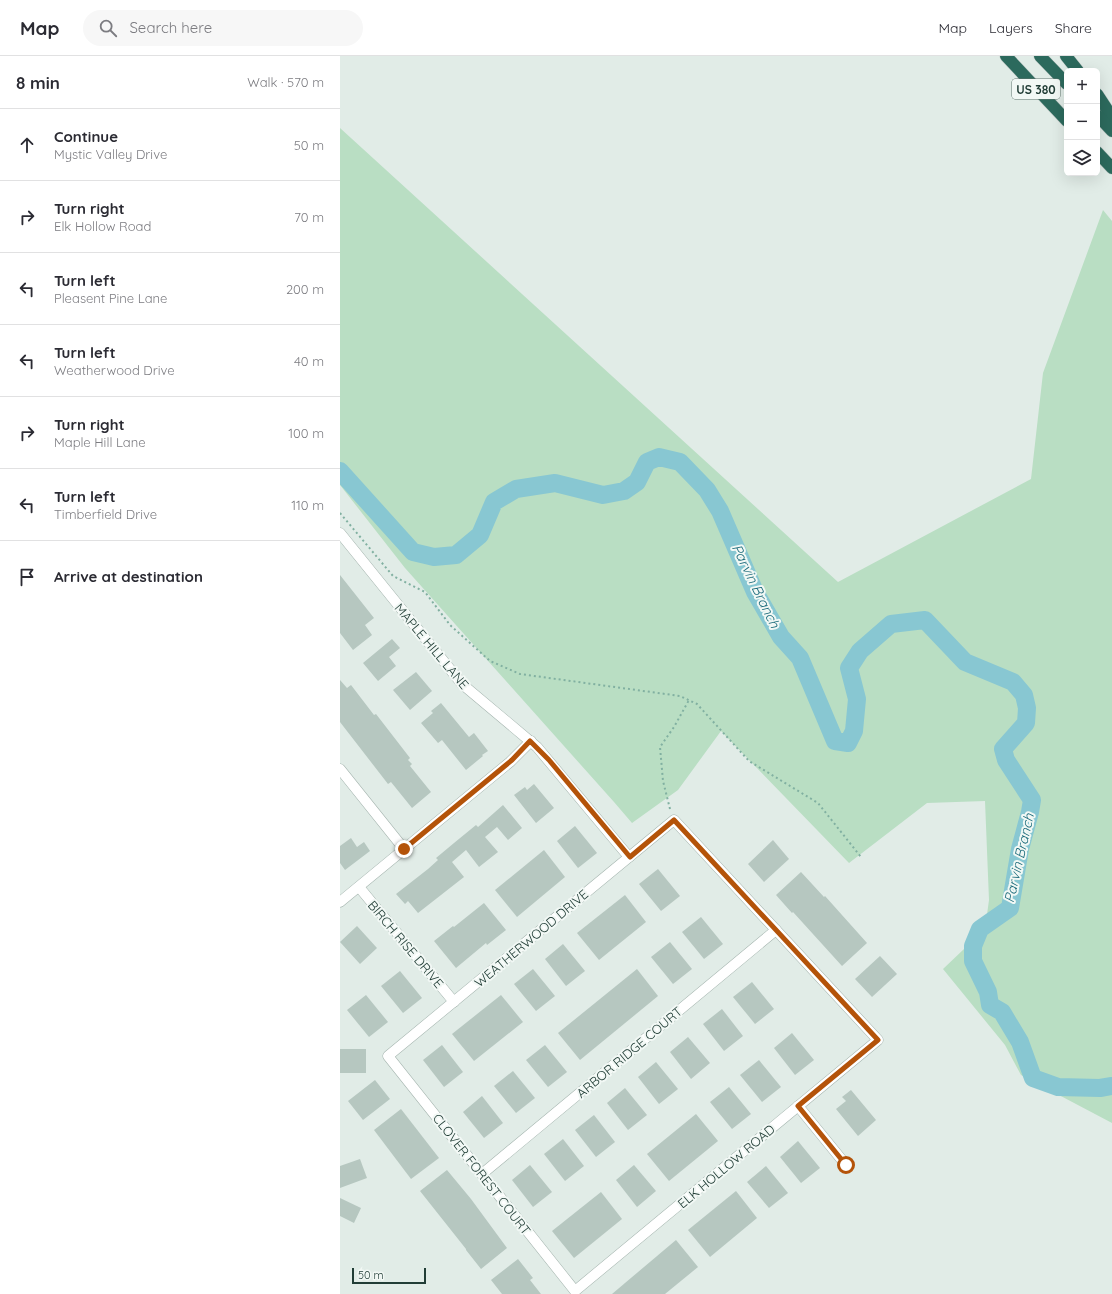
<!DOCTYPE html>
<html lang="en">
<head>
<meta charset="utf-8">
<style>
  body { margin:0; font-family:Quicksand,sans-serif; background:#f7f7f7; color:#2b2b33 }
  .controls { position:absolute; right:12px; top:12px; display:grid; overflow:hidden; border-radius:6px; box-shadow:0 4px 16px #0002 }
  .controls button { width:36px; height:36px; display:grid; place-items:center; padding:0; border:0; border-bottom:1px solid #e1e1e2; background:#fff; color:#2b2b33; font:20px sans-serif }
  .scale { position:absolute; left:12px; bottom:10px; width:74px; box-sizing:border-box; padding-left:4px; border:2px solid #213d36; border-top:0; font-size:11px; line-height:14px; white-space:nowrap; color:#213d36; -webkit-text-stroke:3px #f2f8f5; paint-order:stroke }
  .stop { position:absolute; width:12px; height:12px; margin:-9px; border:3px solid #b45309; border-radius:50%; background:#fff }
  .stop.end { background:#b45309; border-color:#fff; box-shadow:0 1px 4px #0008 }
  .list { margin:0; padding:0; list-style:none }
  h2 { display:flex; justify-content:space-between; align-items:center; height:52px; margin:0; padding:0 16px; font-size:17px }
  h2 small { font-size:13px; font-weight:400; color:#7c7c81 }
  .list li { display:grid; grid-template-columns:26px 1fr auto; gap:12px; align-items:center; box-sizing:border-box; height:72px; padding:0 16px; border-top:1px solid #e1e1e2 }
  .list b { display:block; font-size:15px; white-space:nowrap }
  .list p { margin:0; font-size:13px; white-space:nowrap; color:#7c7c81 }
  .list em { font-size:13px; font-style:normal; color:#7c7c81 }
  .icon { flex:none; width:22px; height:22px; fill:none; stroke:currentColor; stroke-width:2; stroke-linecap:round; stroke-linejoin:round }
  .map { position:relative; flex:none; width:772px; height:1238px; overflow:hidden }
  header { display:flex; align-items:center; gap:24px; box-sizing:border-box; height:56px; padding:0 20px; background:#fff; border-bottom:1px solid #e1e1e2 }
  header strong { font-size:19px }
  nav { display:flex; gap:22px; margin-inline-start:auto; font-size:14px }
  .search { width:280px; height:36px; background:#f7f7f7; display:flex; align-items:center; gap:10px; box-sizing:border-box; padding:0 14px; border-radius:22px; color:#7c7c81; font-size:15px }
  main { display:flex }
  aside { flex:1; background:#fff }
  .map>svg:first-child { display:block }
  .green { fill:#b9dec3 }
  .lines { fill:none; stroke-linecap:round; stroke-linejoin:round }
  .river { stroke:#88c7d2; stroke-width:18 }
  .building { fill:#b6c7c0 }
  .minor-casing { stroke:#a4b4ae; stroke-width:11 }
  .highway-casing { stroke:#c1c9c7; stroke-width:13 }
  .path { stroke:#81b0a1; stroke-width:2; stroke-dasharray:2 3; stroke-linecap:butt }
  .minor { stroke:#fff; stroke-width:10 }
  .highway { stroke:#2c6a5d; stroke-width:12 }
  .route { stroke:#b45309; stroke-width:5 }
  .labels { text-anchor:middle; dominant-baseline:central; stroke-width:4; stroke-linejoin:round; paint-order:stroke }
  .shield { fill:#f2f8f5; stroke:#60756f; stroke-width:1 }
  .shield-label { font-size:12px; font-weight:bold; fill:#213d36 }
  .street-label { font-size:13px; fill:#213d36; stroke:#f2f8f5 }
  .water-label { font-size:14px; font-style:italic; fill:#1a6a7a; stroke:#f2f8f5 }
</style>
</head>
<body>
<header>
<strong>Map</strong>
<div class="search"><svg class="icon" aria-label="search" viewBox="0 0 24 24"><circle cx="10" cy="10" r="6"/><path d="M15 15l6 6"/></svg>Search here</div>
<nav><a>Map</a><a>Layers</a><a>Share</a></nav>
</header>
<main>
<aside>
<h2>8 min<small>Walk · 570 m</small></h2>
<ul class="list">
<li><svg class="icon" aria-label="ahead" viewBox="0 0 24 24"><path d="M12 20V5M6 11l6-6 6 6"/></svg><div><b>Continue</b><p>Mystic Valley Drive</p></div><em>50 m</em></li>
<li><svg class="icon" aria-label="right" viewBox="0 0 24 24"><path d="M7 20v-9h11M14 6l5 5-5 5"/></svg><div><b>Turn right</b><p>Elk Hollow Road</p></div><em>70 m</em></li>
<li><svg class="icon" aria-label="left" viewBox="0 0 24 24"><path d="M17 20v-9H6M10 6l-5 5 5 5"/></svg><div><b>Turn left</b><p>Pleasent Pine Lane</p></div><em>200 m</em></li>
<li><svg class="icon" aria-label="left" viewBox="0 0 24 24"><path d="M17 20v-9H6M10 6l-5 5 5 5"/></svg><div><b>Turn left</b><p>Weatherwood Drive</p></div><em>40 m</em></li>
<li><svg class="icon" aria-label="right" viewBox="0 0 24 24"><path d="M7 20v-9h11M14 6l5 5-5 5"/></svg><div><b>Turn right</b><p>Maple Hill Lane</p></div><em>100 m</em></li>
<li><svg class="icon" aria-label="left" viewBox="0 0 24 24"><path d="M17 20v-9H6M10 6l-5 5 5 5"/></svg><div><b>Turn left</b><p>Timberfield Drive</p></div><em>110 m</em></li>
<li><svg class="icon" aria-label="arrive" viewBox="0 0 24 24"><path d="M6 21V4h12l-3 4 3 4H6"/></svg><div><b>Arrive at destination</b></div></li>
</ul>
</aside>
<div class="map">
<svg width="772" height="1238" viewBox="0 0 772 1238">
  <rect width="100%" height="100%" fill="#e1ece7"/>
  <polygon class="green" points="0,72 498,526 691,423 703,317 763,154 772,165 772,1067 681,1019 665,989 603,913 645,873 649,844 645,745 587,747 509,807 381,675 338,734 292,767 274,746 65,512 0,429"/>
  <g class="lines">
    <polyline class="river" points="0,415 73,496 94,501 116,499 140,479 154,446 176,433 215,427 263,439 284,435 297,426 307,406 319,401 340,406 367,434 380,455 415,536 441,581 460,602 495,685 508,687 514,675 517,643 509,612 520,595 551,568 585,564 625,606 673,626 684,639 687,652 686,667 663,693 666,704 692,744 690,756 680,793 670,852 640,873 633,890 633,905 648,936 650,949 662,956 680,986 693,1022 718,1031 760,1032 772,1030"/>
  </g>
  <g class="building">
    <polygon points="0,519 34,562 25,569 32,579 13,594 0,577"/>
    <polygon points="52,583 60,592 49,601 56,610 38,625 23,607"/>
    <polygon points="76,616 92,635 70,654 53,634"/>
    <polygon points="0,624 7,632 11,629 34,659 36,658 70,702 68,704 72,708 70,710 91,736 72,752 51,726 48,728 0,666"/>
    <polygon points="101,647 129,681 134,677 148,695 142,699 143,700 126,714 102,684 98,687 81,667 93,657 91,655"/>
    <polygon points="194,728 214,752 196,767 174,739 185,731 187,734"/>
    <polygon points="163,749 182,772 168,784 157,771 145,781 158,796 139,811 126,794 112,806 124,821 78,857 68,845 65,848 56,838 88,813 98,804 96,802 114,787 136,769 138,771"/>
    <polygon points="235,770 257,797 238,812 217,785"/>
    <polygon points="11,782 17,791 24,786 30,795 5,814 0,807 0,790"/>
    <polygon points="433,784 449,803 424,826 408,808"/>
    <polygon points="204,794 225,821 177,861 155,834"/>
    <polygon points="318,813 340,840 321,855 299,828"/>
    <polygon points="461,816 484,841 485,840 527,887 502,910 453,856 452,857 436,839"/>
    <polygon points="285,839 306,866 259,904 237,877"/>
    <polygon points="144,847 166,874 147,889 146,887 116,912 94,885 113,870 114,871"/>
    <polygon points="361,861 383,888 364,903 342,876"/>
    <polygon points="17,870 37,892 20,908 0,886"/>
    <polygon points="330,886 352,913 333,928 311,901"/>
    <polygon points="223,888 245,915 226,930 205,903"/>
    <polygon points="540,900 557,918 532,941 515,923"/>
    <polygon points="193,913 215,940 196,955 174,928"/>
    <polygon points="297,913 318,940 240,1004 218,977"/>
    <polygon points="60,915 82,942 63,957 41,930"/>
    <polygon points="412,926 434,953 415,968 393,941"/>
    <polygon points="26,939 48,966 29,981 7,954"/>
    <polygon points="161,939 183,966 134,1005 112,978"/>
    <polygon points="382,953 403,980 384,995 363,968"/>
    <polygon points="452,977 474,1004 455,1019 434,992"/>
    <polygon points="348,981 370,1007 351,1023 330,996"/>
    <polygon points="102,989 123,1016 104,1031 83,1004"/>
    <polygon points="205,989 227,1016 208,1031 186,1004"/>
    <rect x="0" y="993" width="26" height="24"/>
    <polygon points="419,1004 441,1031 422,1046 400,1019"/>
    <polygon points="316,1006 338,1033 319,1048 298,1021"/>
    <polygon points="173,1015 195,1042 176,1057 154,1030"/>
    <polygon points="35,1024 50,1043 23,1064 8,1045"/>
    <polygon points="389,1031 411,1058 392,1073 370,1046"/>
    <polygon points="285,1032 307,1059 288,1074 267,1047"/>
    <polygon points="511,1034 536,1064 518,1080 496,1053 506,1045 502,1041"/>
    <polygon points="142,1040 163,1067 144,1082 123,1056"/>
    <polygon points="61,1053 99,1102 71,1123 34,1074"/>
    <polygon points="356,1058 378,1085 329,1125 307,1098"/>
    <polygon points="254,1059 275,1086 256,1101 235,1074"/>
    <polygon points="223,1083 244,1110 225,1125 204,1098"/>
    <polygon points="458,1085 480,1112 461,1127 440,1101"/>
    <polygon points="20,1103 27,1122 0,1132 0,1110"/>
    <polygon points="190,1109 212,1136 193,1151 172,1124"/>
    <polygon points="294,1109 316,1135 297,1151 276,1124"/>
    <polygon points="426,1110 448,1137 429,1152 407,1126"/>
    <polygon points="107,1114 131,1143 167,1192 141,1213 126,1194 126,1193 80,1135"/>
    <polygon points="396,1135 417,1162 370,1201 348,1174"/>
    <polygon points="261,1136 282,1163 234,1202 212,1175"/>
    <polygon points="0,1142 21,1152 14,1167 0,1160"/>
    <polygon points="336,1184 358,1211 325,1238 272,1238"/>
    <polygon points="178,1203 193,1222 190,1224 201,1238 162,1238 151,1224"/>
  </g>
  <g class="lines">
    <g class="minor-casing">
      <g id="minor">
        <polyline points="0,477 122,628 197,691 289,801"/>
        <polyline points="0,713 64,793"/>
        <polygon points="334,764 538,984 235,1235 48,1000"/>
        <polyline points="19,831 114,946"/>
        <polyline points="0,846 170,706 191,685"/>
        <polyline points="458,1050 506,1109"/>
        <polyline points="142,1118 436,874"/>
      </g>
    </g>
    <g class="highway-casing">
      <g id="highway">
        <polyline points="666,0 727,65"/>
        <polyline points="700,0 727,28"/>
        <polyline points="726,0 738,15"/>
        <polyline points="757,38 772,61"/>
        <polyline points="757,59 772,75"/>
        <polyline points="757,96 772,112"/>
      </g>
    </g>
    <g class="path">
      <polyline points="0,457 53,520 85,536 110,569 150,605 180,618 340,640 357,648 409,705 478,747 521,801"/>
      <polyline points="330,753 323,725 320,691 334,671 349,644"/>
    </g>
    <use href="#minor" class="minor"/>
    <use href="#highway" class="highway"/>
  </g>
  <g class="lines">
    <polyline class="route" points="64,793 172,704 190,685 209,704 290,801 334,764 538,984 458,1050 506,1109"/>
  </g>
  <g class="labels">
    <rect class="shield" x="672" y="23" width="48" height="20" rx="3"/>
    <g class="shield-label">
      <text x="696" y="33">US 380</text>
    </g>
    <g class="street-label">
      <text transform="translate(92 590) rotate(50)">MAPLE HILL LANE</text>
      <text transform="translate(191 882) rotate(-40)">WEATHERWOOD DRIVE</text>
      <text transform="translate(66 888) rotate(50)">BIRCH RISE DRIVE</text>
      <text transform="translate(289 996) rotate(-40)">ARBOR RIDGE COURT</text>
      <text transform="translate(386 1110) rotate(-40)">ELK HOLLOW ROAD</text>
      <text transform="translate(142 1118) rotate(52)">CLOVER FOREST COURT</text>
    </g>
    <g class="water-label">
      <text transform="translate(416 530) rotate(64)">Parvin Branch</text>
      <text transform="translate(679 802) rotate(-77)">Parvin Branch</text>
    </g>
  </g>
</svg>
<div class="controls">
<button>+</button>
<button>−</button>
<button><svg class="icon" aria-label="layers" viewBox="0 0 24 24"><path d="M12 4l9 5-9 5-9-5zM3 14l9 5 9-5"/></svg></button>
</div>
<div class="scale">50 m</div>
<div class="stop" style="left:506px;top:1109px"></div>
<div class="stop end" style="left:64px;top:793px"></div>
</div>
</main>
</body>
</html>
